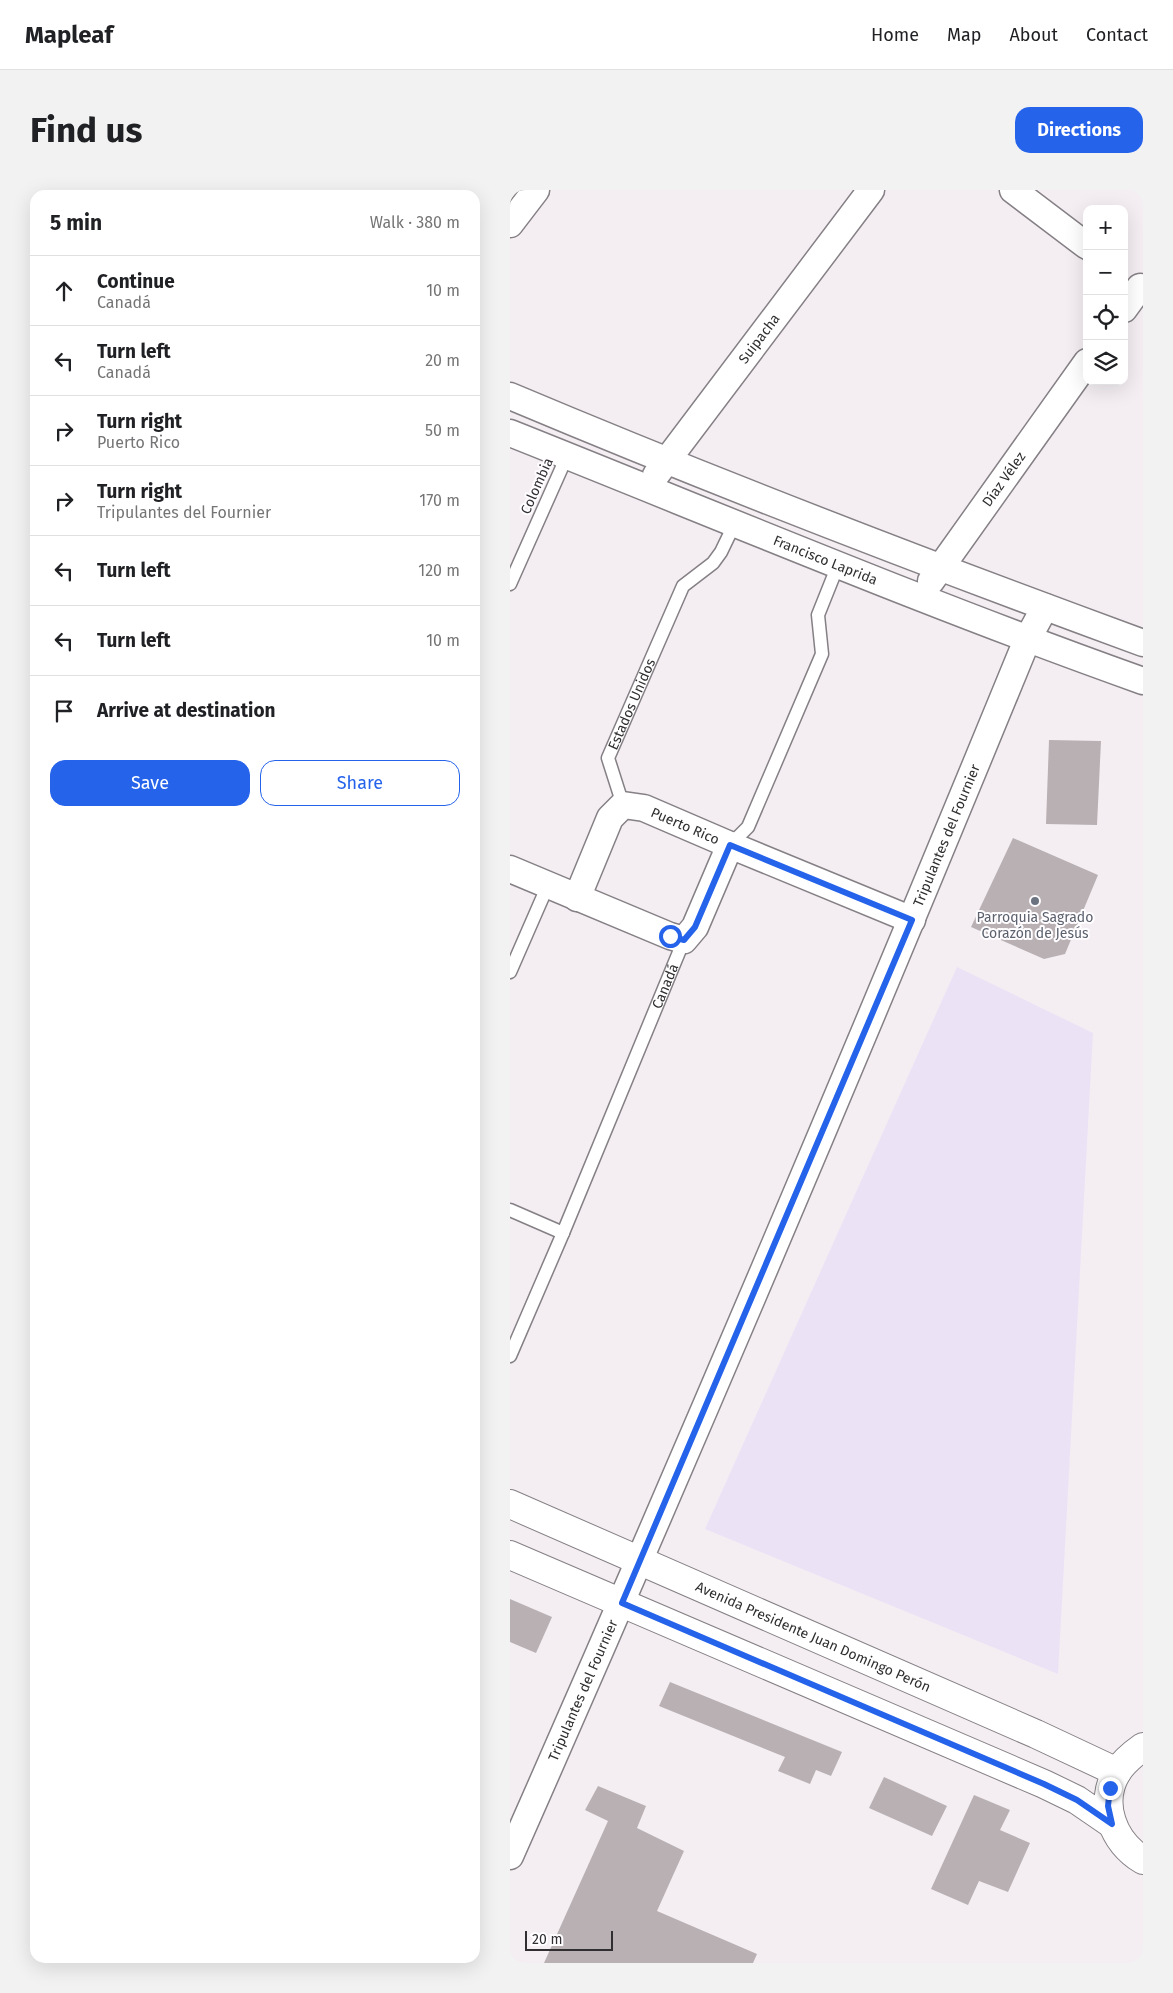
<!DOCTYPE html>
<html lang="en">
<head>
<meta charset="utf-8">
<style>
  body { margin:0; font-family:"Fira Sans",sans-serif; background:#f2f2f2; color:#202124 }
  .controls { position:absolute; right:15px; top:15px; display:grid; overflow:hidden; border-radius:10px; box-shadow:0 5px 20px #0002 }
  .controls button { width:45px; height:45px; display:grid; place-items:center; padding:0; border:0; border-bottom:1px solid #e0e0e0; background:#fff; color:#202124; font:25px sans-serif }
  .scale { position:absolute; left:15px; bottom:12px; width:88px; box-sizing:border-box; padding-left:5px; border:2px solid #302e30; border-top:0; font-size:14px; line-height:18px; white-space:nowrap; color:#302e30; -webkit-text-stroke:4px #fffdff; paint-order:stroke }
  .stop { position:absolute; width:15px; height:15px; margin:-11px; border:4px solid #2563eb; border-radius:50%; background:#fff }
  .stop.end { background:#2563eb; border-color:#fff; box-shadow:0 1px 5px #0008 }
  .list { margin:0; padding:0; list-style:none }
  h2 { display:flex; justify-content:space-between; align-items:center; height:65px; margin:0; padding:0 20px; font-size:21px }
  h2 small { font-size:16px; font-weight:400; color:#757577 }
  .list li { display:grid; grid-template-columns:32px 1fr auto; gap:15px; align-items:center; box-sizing:border-box; height:70px; padding:0 20px; border-top:1px solid #e0e0e0 }
  .list b { display:block; font-size:19px; white-space:nowrap }
  .list p { margin:0; font-size:16px; white-space:nowrap; color:#757577 }
  .list em { font-size:16px; font-style:normal; color:#757577 }
  .actions { display:flex; gap:10px; padding:15px 20px }
  .actions a { flex:1; padding:11px 0; border:1px solid #2563eb; border-radius:15px; text-align:center; font-size:18px; color:#2563eb }
  .actions .main { background:#2563eb; color:#fff }
  .icon { flex:none; width:28px; height:28px; fill:none; stroke:currentColor; stroke-width:2; stroke-linecap:round; stroke-linejoin:round }
  .map { position:relative; flex:none; width:633px; height:1773px; overflow:hidden; border-radius:15px }
  header { display:flex; align-items:center; gap:30px; box-sizing:border-box; height:70px; padding:0 25px; background:#fff; border-bottom:1px solid #e0e0e0 }
  header strong { font-size:24px }
  nav { display:flex; gap:28px; margin-inline-start:auto; font-size:18px }
  .intro { display:flex; align-items:center; justify-content:space-between; box-sizing:border-box; height:120px; padding:0 30px }
  h1 { margin:0; font-size:35px }
  .button { padding:12px 22px; border-radius:15px; background:#2563eb; color:#fff; font-size:18px; font-weight:700 }
  main { display:flex; gap:30px; padding:0 30px }
  aside { flex:1; background:#fff; border-radius:15px; box-shadow:0 5px 20px #0002 }
  .map>svg:first-child { display:block }
  .commercial { fill:#ece2f6 }
  .building { fill:#b8b0b3 }
  .lines { fill:none; stroke-linecap:round; stroke-linejoin:round }
  .service-casing { stroke:#858085; stroke-width:15 }
  .minor-casing { stroke:#858085; stroke-width:29 }
  .secondary-casing { stroke:#858085; stroke-width:30 }
  .service { stroke:#fff; stroke-width:12 }
  .minor { stroke:#fff; stroke-width:26 }
  .secondary { stroke:#fff; stroke-width:28 }
  .route { stroke:#2563eb; stroke-width:6 }
  .worship-dot { fill:#6b7280; stroke:#fffdff; stroke-width:2 }
  .labels { text-anchor:middle; dominant-baseline:central; stroke-width:4; stroke-linejoin:round; paint-order:stroke }
  .street-label { font-size:14px; fill:#302e30; stroke:#fffdff }
  .worship-label { font-size:14px; fill:#5b616d; stroke:#fffdff }
</style>
</head>
<body>
<header>
<strong>Mapleaf</strong>
<nav><a>Home</a><a>Map</a><a>About</a><a>Contact</a></nav>
</header>
<div class="intro"><h1>Find us</h1><a class="button">Directions</a></div>
<main>
<aside>
<h2>5 min<small>Walk · 380 m</small></h2>
<ul class="list">
<li><svg class="icon" aria-label="ahead" viewBox="0 0 24 24"><path d="M12 20V5M6 11l6-6 6 6"/></svg><div><b>Continue</b><p>Canadá</p></div><em>10 m</em></li>
<li><svg class="icon" aria-label="left" viewBox="0 0 24 24"><path d="M17 20v-9H6M10 6l-5 5 5 5"/></svg><div><b>Turn left</b><p>Canadá</p></div><em>20 m</em></li>
<li><svg class="icon" aria-label="right" viewBox="0 0 24 24"><path d="M7 20v-9h11M14 6l5 5-5 5"/></svg><div><b>Turn right</b><p>Puerto Rico</p></div><em>50 m</em></li>
<li><svg class="icon" aria-label="right" viewBox="0 0 24 24"><path d="M7 20v-9h11M14 6l5 5-5 5"/></svg><div><b>Turn right</b><p>Tripulantes del Fournier</p></div><em>170 m</em></li>
<li><svg class="icon" aria-label="left" viewBox="0 0 24 24"><path d="M17 20v-9H6M10 6l-5 5 5 5"/></svg><div><b>Turn left</b></div><em>120 m</em></li>
<li><svg class="icon" aria-label="left" viewBox="0 0 24 24"><path d="M17 20v-9H6M10 6l-5 5 5 5"/></svg><div><b>Turn left</b></div><em>10 m</em></li>
<li><svg class="icon" aria-label="arrive" viewBox="0 0 24 24"><path d="M6 21V4h12l-3 4 3 4H6"/></svg><div><b>Arrive at destination</b></div></li>
</ul>
<div class="actions"><a class="main">Save</a><a>Share</a></div>
</aside>
<div class="map">
<svg width="633" height="1773" viewBox="0 0 633 1773">
  <rect width="100%" height="100%" fill="#f4eef3"/>
  <polygon class="commercial" points="447,777 583,843 548,1484 195,1339"/>
  <g class="building">
    <polygon points="539,550 591,551 587,635 536,634"/>
    <polygon points="503,648 588,685 555,764 534,769 461,737"/>
    <polygon points="0,1409 42,1427 26,1463 0,1452"/>
    <polygon points="160,1492 332,1562 321,1586 306,1580 300,1594 268,1581 275,1567 149,1516"/>
    <polygon points="374,1587 437,1616 422,1646 359,1618"/>
    <polygon points="88,1596 136,1616 127,1638 174,1661 147,1721 247,1764 243,1773 34,1773 98,1631 75,1620"/>
    <polygon points="464,1605 500,1620 490,1640 520,1653 498,1702 469,1691 458,1715 421,1699"/>
  </g>
  <g class="lines">
    <g class="service-casing">
      <g id="service">
        <polyline points="0,394 57,266"/>
        <path id="s1" d="M113,615l-15,-47 75,-172 30,-23 8,-11 13,-27"/>
        <polyline points="220,655 238,637 312,464 308,425 328,375"/>
        <polyline points="0,782 38,695"/>
        <polyline points="0,1020 53,1043"/>
        <path id="s2" d="M0,1166l53,-123 121,-293"/>
      </g>
    </g>
    <g class="minor-casing">
      <g id="minor">
        <polyline points="503,0 577,56"/>
        <polyline points="0,34 26,0"/>
        <polyline points="614,119 630,97"/>
        <path d="M0,206c209,88 420,169 633,247"/>
        <path id="s3" d="M0,243c211,84 419,172 633,248"/>
        <path id="s4" d="M146,285l215,-285"/>
        <path id="s5" d="M421,391l156,-219"/>
        <polyline points="0,679 160,746 174,750 185,737 220,655"/>
        <path id="s6" d="M67,708l33,-80 13,-13 21,3 86,37 182,75"/>
        <path id="s7" d="M0,1666c178,-403 350,-809 517,-1216l18,-33"/>
      </g>
    </g>
    <g class="secondary-casing">
      <g id="secondary">
        <path id="s8" d="M0,1314l526,230 81,38"/>
        <polyline points="0,1365 534,1594 567,1610 602,1634"/>
        <path d="M633,1557c-10,7 -19,14 -26,25 -19,31 -4,70 26,88"/>
      </g>
    </g>
    <use href="#service" class="service"/>
    <use href="#minor" class="minor"/>
    <use href="#secondary" class="secondary"/>
  </g>
  <g class="lines">
    <polyline class="route" points="160,746 174,750 185,737 220,655 402,730 112,1413 534,1594 567,1610 602,1634 598,1616 600,1598"/>
  </g>
  <circle class="worship-dot" cx="525" cy="711" r="5"/>
  <g class="labels">
    <g class="street-label">
      <text stroke="none"><textPath href="#s4" startOffset="171">Suipacha</textPath></text>
      <text stroke="none"><textPath href="#s5" startOffset="125">Díaz Vélez</textPath></text>
      <text transform="translate(27 296) rotate(-66)">Colombia</text>
      <text stroke="none"><textPath href="#s3" startOffset="340">Francisco Laprida</textPath></text>
      <text stroke="none"><textPath href="#s1" startOffset="108">Estados Unidos</textPath></text>
      <text stroke="none"><textPath href="#s6" startOffset="171">Puerto Rico</textPath></text>
      <text stroke="none"><textPath href="#s7" startOffset="1110">Tripulantes del Fournier</textPath></text>
      <text stroke="none"><textPath href="#s2" startOffset="401">Canadá</textPath></text>
      <text stroke="none"><textPath href="#s8" startOffset="331">Avenida Presidente Juan Domingo Perón</textPath></text>
      <text stroke="none"><textPath href="#s7" startOffset="181">Tripulantes del Fournier</textPath></text>
    </g>
    <g class="worship-label">
      <text x="525" y="727">Parroquia Sagrado<tspan x="525" dy="16">Corazón de Jesús</tspan></text>
    </g>
  </g>
</svg>
<div class="controls">
<button>+</button>
<button>−</button>
<button><svg class="icon" aria-label="locate" viewBox="0 0 24 24"><circle cx="12" cy="12" r="6"/><path d="M12 2v4M12 18v4M2 12h4M18 12h4"/></svg></button>
<button><svg class="icon" aria-label="layers" viewBox="0 0 24 24"><path d="M12 4l9 5-9 5-9-5zM3 14l9 5 9-5"/></svg></button>
</div>
<div class="scale">20 m</div>
<div class="stop" style="left:160px;top:746px"></div>
<div class="stop end" style="left:600px;top:1598px"></div>
</div>
</main>
</body>
</html>
